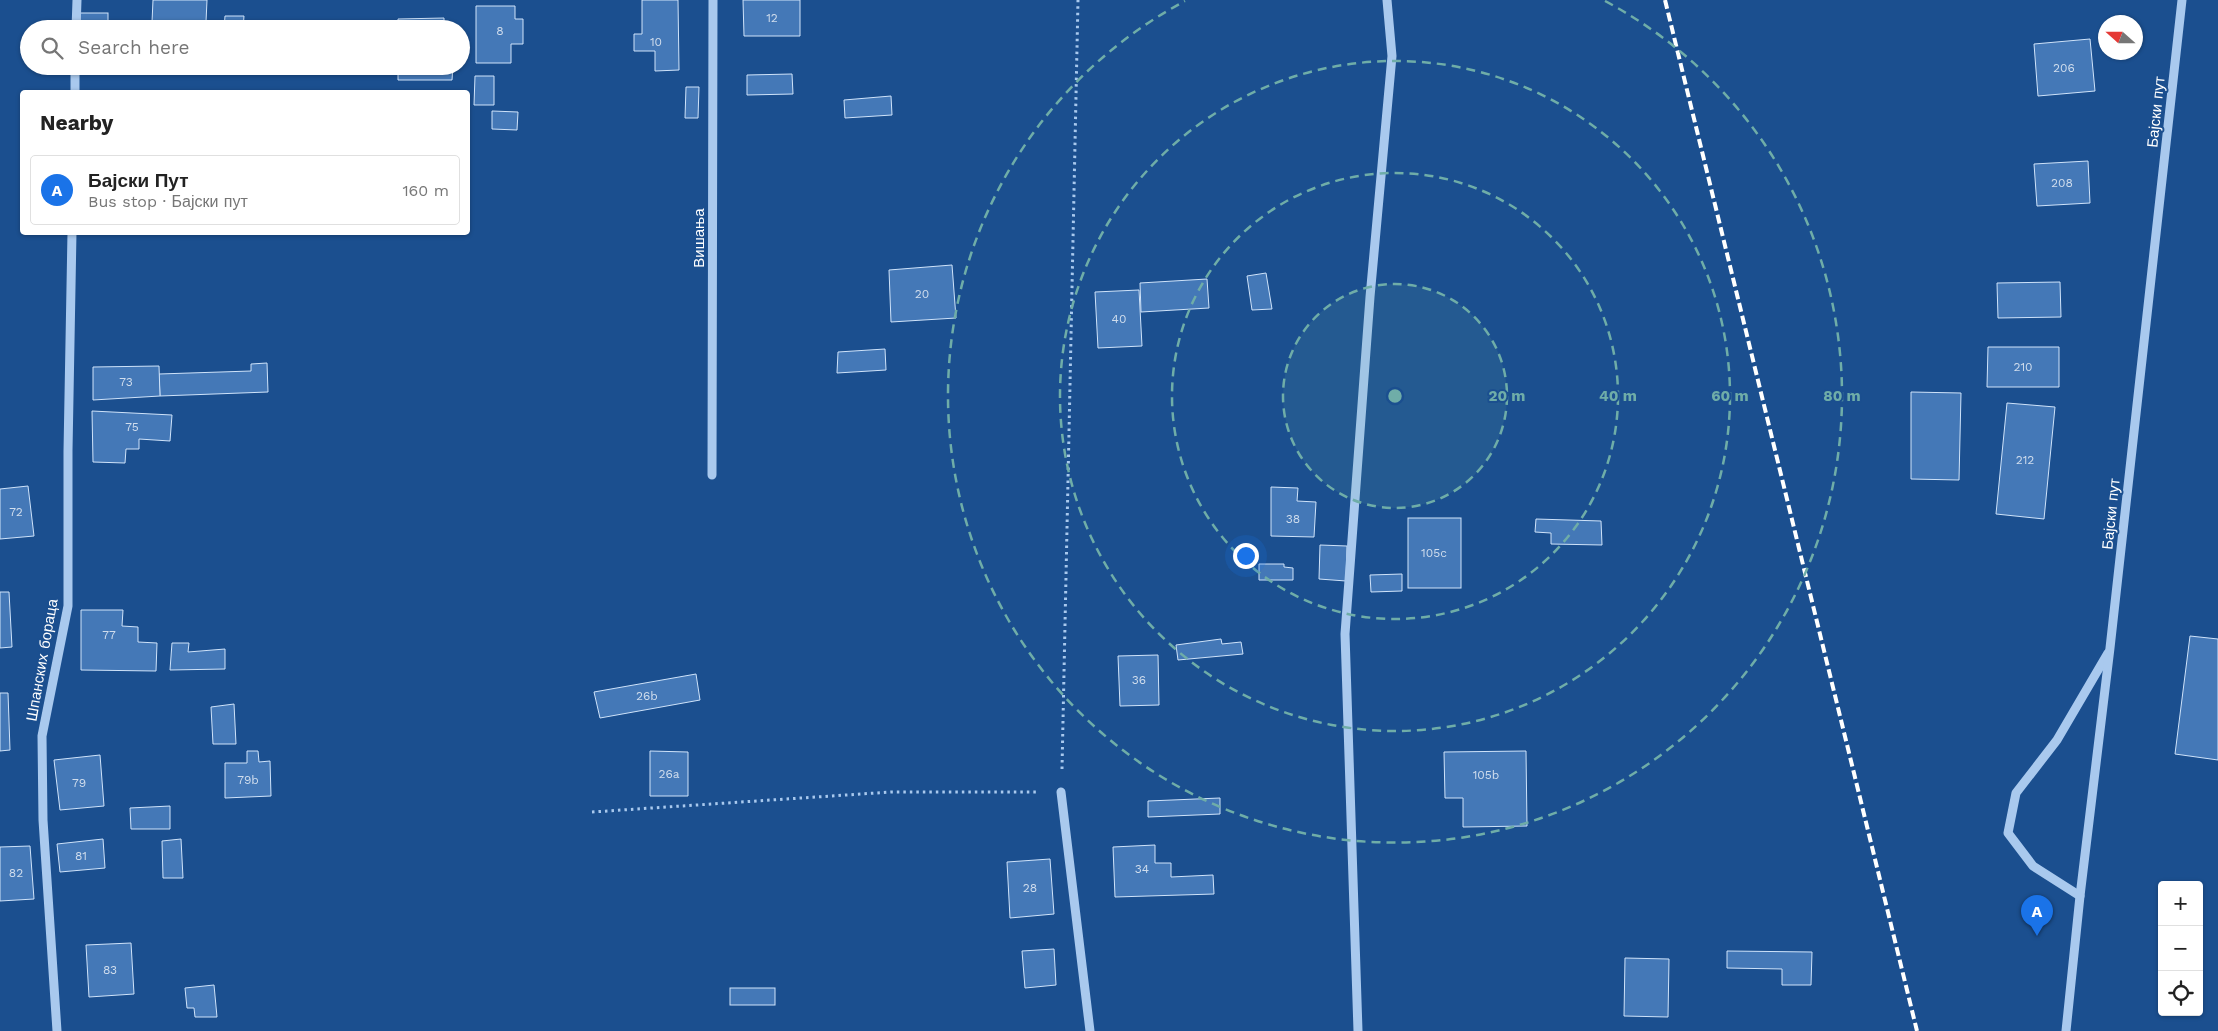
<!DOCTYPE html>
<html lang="en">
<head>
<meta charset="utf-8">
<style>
  body { margin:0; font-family:"Work Sans",sans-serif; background:#f2f2f2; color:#222 }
  .controls { position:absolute; right:15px; bottom:15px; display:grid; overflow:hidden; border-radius:5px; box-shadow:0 1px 4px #0004 }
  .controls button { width:45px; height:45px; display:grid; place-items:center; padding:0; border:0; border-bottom:1px solid #e0e0e0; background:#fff; color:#222; font:25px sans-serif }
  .compass { position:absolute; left:2098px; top:15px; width:45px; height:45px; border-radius:50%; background:#fff; box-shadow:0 1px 4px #0004; rotate:291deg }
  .you { position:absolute; left:1245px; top:555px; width:18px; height:18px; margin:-12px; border:4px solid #fff; border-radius:50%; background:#1a73e8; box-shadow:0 0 0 8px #1a73e833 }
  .badge { display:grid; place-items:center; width:32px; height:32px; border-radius:50%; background:#1a73e8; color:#fff; font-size:16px; font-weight:700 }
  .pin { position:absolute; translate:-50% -41px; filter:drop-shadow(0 1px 2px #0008) }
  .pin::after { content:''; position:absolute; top:26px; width:18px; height:15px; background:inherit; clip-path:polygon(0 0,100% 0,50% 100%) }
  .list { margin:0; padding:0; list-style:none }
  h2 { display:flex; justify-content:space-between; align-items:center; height:65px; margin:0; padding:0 20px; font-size:21px }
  h2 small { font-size:16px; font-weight:400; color:#767676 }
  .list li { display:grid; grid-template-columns:32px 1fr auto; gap:15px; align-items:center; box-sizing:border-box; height:70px; margin:0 10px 10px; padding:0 10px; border:1px solid #e0e0e0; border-radius:5px }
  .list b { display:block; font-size:19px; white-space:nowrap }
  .list p { margin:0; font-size:16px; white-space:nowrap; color:#767676 }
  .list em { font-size:16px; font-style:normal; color:#767676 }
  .icon { flex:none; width:28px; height:28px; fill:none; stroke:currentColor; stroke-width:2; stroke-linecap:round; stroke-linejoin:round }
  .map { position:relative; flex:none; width:2218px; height:1031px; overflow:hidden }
  .search { position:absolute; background:#fff; box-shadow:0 1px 4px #0004; left:20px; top:20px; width:450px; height:55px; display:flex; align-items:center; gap:12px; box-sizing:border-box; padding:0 18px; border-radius:28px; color:#767676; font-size:19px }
  .panel { position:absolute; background:#fff; box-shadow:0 1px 4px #0004; left:20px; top:90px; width:450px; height:145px; border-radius:5px }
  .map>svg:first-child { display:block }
  .building { fill:#4478b7; stroke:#cfe3fa }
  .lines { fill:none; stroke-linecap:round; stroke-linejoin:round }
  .path { stroke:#a9c9ee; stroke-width:3; stroke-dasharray:2.5 4; stroke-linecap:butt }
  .minor { stroke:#a9c9ee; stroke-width:9 }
  .rail { stroke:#fff; stroke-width:4; stroke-dasharray:9 4; stroke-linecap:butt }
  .ring { fill:none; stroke:#6fada8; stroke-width:2.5; stroke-dasharray:9 6 }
  .labels { text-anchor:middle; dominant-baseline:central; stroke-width:4; stroke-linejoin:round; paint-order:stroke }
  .number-label { font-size:12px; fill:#d0dded }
  .street-label { font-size:15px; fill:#fff; stroke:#1b4f8f }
  .centre { fill:#6fada8; stroke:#1b4f8f; stroke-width:2.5 }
  .ring-label { font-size:15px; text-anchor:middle; font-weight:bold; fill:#6fada8; stroke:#1b4f8f; stroke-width:4; stroke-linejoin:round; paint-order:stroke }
</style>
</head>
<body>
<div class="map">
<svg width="2218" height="1031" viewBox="0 0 2218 1031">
  <rect width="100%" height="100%" fill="#1b4f8f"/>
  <g class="building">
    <polygon points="153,0 207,0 206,22 199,22 199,29 161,29 161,22 152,22"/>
    <polygon points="642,0 678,0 679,70 655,71 655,51 634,51 634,34 642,34"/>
    <polygon points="743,0 800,0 800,36 744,36"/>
    <polygon points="476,6 515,6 515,19 523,19 523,44 511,44 511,63 476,63"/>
    <rect x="80" y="13" width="28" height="16"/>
    <polygon points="225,16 244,16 243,29 224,29"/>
    <polygon points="444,18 444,29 398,29 398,19"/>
    <polygon points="2090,39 2095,91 2038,96 2034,44"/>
    <polygon points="398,66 453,66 452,80 398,80"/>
    <polygon points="792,74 793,94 747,95 747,75"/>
    <polygon points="475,76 494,76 494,105 474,105"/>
    <polygon points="686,87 699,87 698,118 685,118"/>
    <polygon points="891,96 892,115 845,118 844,100"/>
    <polygon points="492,111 518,112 517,130 492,129"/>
    <polygon points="2088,161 2090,203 2037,206 2034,164"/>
    <polygon points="952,265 956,318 891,322 889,270"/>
    <polygon points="1266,273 1272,309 1252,310 1247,276"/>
    <polygon points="1207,279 1209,308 1141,312 1140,283"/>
    <polygon points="2060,282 2061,317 1998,318 1997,283"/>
    <polygon points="1139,290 1142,346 1098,348 1095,292"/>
    <polygon points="1988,347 2059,347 2059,387 1987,387"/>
    <polygon points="885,349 886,370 837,373 838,352"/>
    <polygon points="267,363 268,392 160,396 159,374 251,371 251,364"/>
    <polygon points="159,366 160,396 93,400 93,367"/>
    <polygon points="1911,392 1961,393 1959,480 1911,479"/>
    <polygon points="2007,403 2055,407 2044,519 1996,514"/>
    <polygon points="92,411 172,415 170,441 139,439 139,449 126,449 125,463 93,462"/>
    <polygon points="28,486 34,536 0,539 0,489"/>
    <polygon points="1271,487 1298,488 1297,501 1316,502 1314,537 1271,536"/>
    <rect x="1408" y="518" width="53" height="70"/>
    <polygon points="1536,519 1601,521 1602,545 1551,544 1551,533 1535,532"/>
    <polygon points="1320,545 1347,546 1346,581 1319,579"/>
    <polygon points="1259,564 1284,564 1284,567 1293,568 1293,580 1259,580"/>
    <polygon points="1402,574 1402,591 1371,592 1370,575"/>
    <polygon points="0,592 9,592 12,647 0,648"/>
    <polygon points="81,610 123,610 122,626 138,627 138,642 157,643 156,671 81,670"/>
    <polygon points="2190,636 2218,639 2218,760 2175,754"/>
    <polygon points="1221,639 1222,644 1241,642 1243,654 1178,660 1176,645"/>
    <polygon points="172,643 189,643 188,652 225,649 225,669 170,670"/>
    <polygon points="1158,655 1159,705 1120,706 1118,656"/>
    <polygon points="696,674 700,700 600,718 594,692"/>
    <polygon points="0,693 8,693 10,750 0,751"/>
    <polygon points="234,704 236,744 213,744 211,707"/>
    <polygon points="247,751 258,751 259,762 270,761 271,796 225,798 225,763 247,763"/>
    <polygon points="650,751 688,752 688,796 650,796"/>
    <polygon points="1526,751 1527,826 1463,827 1463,798 1445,798 1444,752"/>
    <polygon points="100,755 104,806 60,810 54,760"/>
    <polygon points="1220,798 1220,814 1148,817 1148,801"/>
    <polygon points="170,806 170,829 131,829 130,808"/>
    <polygon points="103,839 105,868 60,872 57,844"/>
    <polygon points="181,839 183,878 163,878 162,841"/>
    <polygon points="1155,845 1155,863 1171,863 1171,877 1213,875 1214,894 1115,897 1113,847"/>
    <polygon points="30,846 34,899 0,901 0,847"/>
    <polygon points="1050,859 1054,914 1010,918 1007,862"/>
    <polygon points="131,943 134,994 89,997 86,945"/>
    <polygon points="1054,949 1056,985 1025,988 1022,951"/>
    <polygon points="1727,951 1812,952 1811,985 1782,985 1782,969 1727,968"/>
    <polygon points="1625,958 1669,959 1668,1017 1624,1016"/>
    <polygon points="214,985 217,1017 195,1017 194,1008 187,1008 185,988"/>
    <rect x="730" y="988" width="45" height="17"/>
  </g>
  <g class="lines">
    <g class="path">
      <polyline points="1062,769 1078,0"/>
      <polyline points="592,812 891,792 1038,792"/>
    </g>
    <g class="minor">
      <polyline points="76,29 77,0"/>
      <polyline points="75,92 75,66"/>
      <polyline points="712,475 713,0"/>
      <polyline points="1061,792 1090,1031"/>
      <polyline points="2080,896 2033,866 2008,833 2016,793 2057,740 2108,653"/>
      <polyline points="57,1031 43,820 42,736 68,606 68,451 72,232"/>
      <polyline points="1358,1031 1345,634 1370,297 1392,56 1387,0"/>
      <polyline points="2066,1031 2080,896 2110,648 2182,0"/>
    </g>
    <polyline class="rail" points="1665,0 1917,1031"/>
  </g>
  <circle cx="1395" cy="396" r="112" fill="#6fada8" fill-opacity=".12"/>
  <g class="ring">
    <circle cx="1395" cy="396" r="112"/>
    <circle cx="1395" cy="396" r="223"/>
    <circle cx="1395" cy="396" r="335"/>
    <path d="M1605 1A447 447 0 1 1 1185 1"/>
  </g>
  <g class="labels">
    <g class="number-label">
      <text x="772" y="18">12</text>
      <text x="500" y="31">8</text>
      <text x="656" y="42">10</text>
      <text x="2064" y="68">206</text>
      <text x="2062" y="183">208</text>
      <text x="922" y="294">20</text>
      <text x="1119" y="319">40</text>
      <text x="2023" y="367">210</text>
      <text x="126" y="382">73</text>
      <text x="132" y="427">75</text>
      <text x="2025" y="460">212</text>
      <text x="16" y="512">72</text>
      <text x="1293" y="519">38</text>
      <text x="1434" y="553">105c</text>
      <text x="109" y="635">77</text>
      <text x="1139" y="680">36</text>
      <text x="647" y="696">26b</text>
      <text x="669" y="774">26a</text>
      <text x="1486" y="775">105b</text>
      <text x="248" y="780">79b</text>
      <text x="79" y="783">79</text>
      <text x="81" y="856">81</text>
      <text x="1142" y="869">34</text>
      <text x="16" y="873">82</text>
      <text x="1030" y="888">28</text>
      <text x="110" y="970">83</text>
    </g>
    <g class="street-label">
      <text transform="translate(2156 112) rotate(-84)">Бајски пут</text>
      <text transform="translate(699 238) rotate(-90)">Вишања</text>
      <text transform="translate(2111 514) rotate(-84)">Бајски пут</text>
      <text transform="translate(42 660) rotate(-80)">Шпанских бораца</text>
    </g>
  </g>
  <circle cx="1395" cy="396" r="8" class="centre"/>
  <g class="ring-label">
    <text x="1507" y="401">20 m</text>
    <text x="1618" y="401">40 m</text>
    <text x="1730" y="401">60 m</text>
    <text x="1842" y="401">80 m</text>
  </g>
</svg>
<div class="controls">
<button>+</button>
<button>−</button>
<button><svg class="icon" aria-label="locate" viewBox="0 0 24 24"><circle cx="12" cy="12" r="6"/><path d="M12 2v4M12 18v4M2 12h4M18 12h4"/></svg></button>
</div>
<svg class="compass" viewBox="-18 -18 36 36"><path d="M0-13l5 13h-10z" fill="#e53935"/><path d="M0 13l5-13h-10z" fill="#767676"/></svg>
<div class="you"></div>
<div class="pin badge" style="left:2037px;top:936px">A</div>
<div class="search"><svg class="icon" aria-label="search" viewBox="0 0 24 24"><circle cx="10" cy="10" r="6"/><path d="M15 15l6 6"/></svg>Search here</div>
<section class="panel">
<h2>Nearby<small></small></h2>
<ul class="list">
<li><span class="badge">A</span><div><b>Бајски Пут</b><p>Bus stop · Бајски пут</p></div><em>160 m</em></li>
</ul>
</section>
</div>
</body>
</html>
